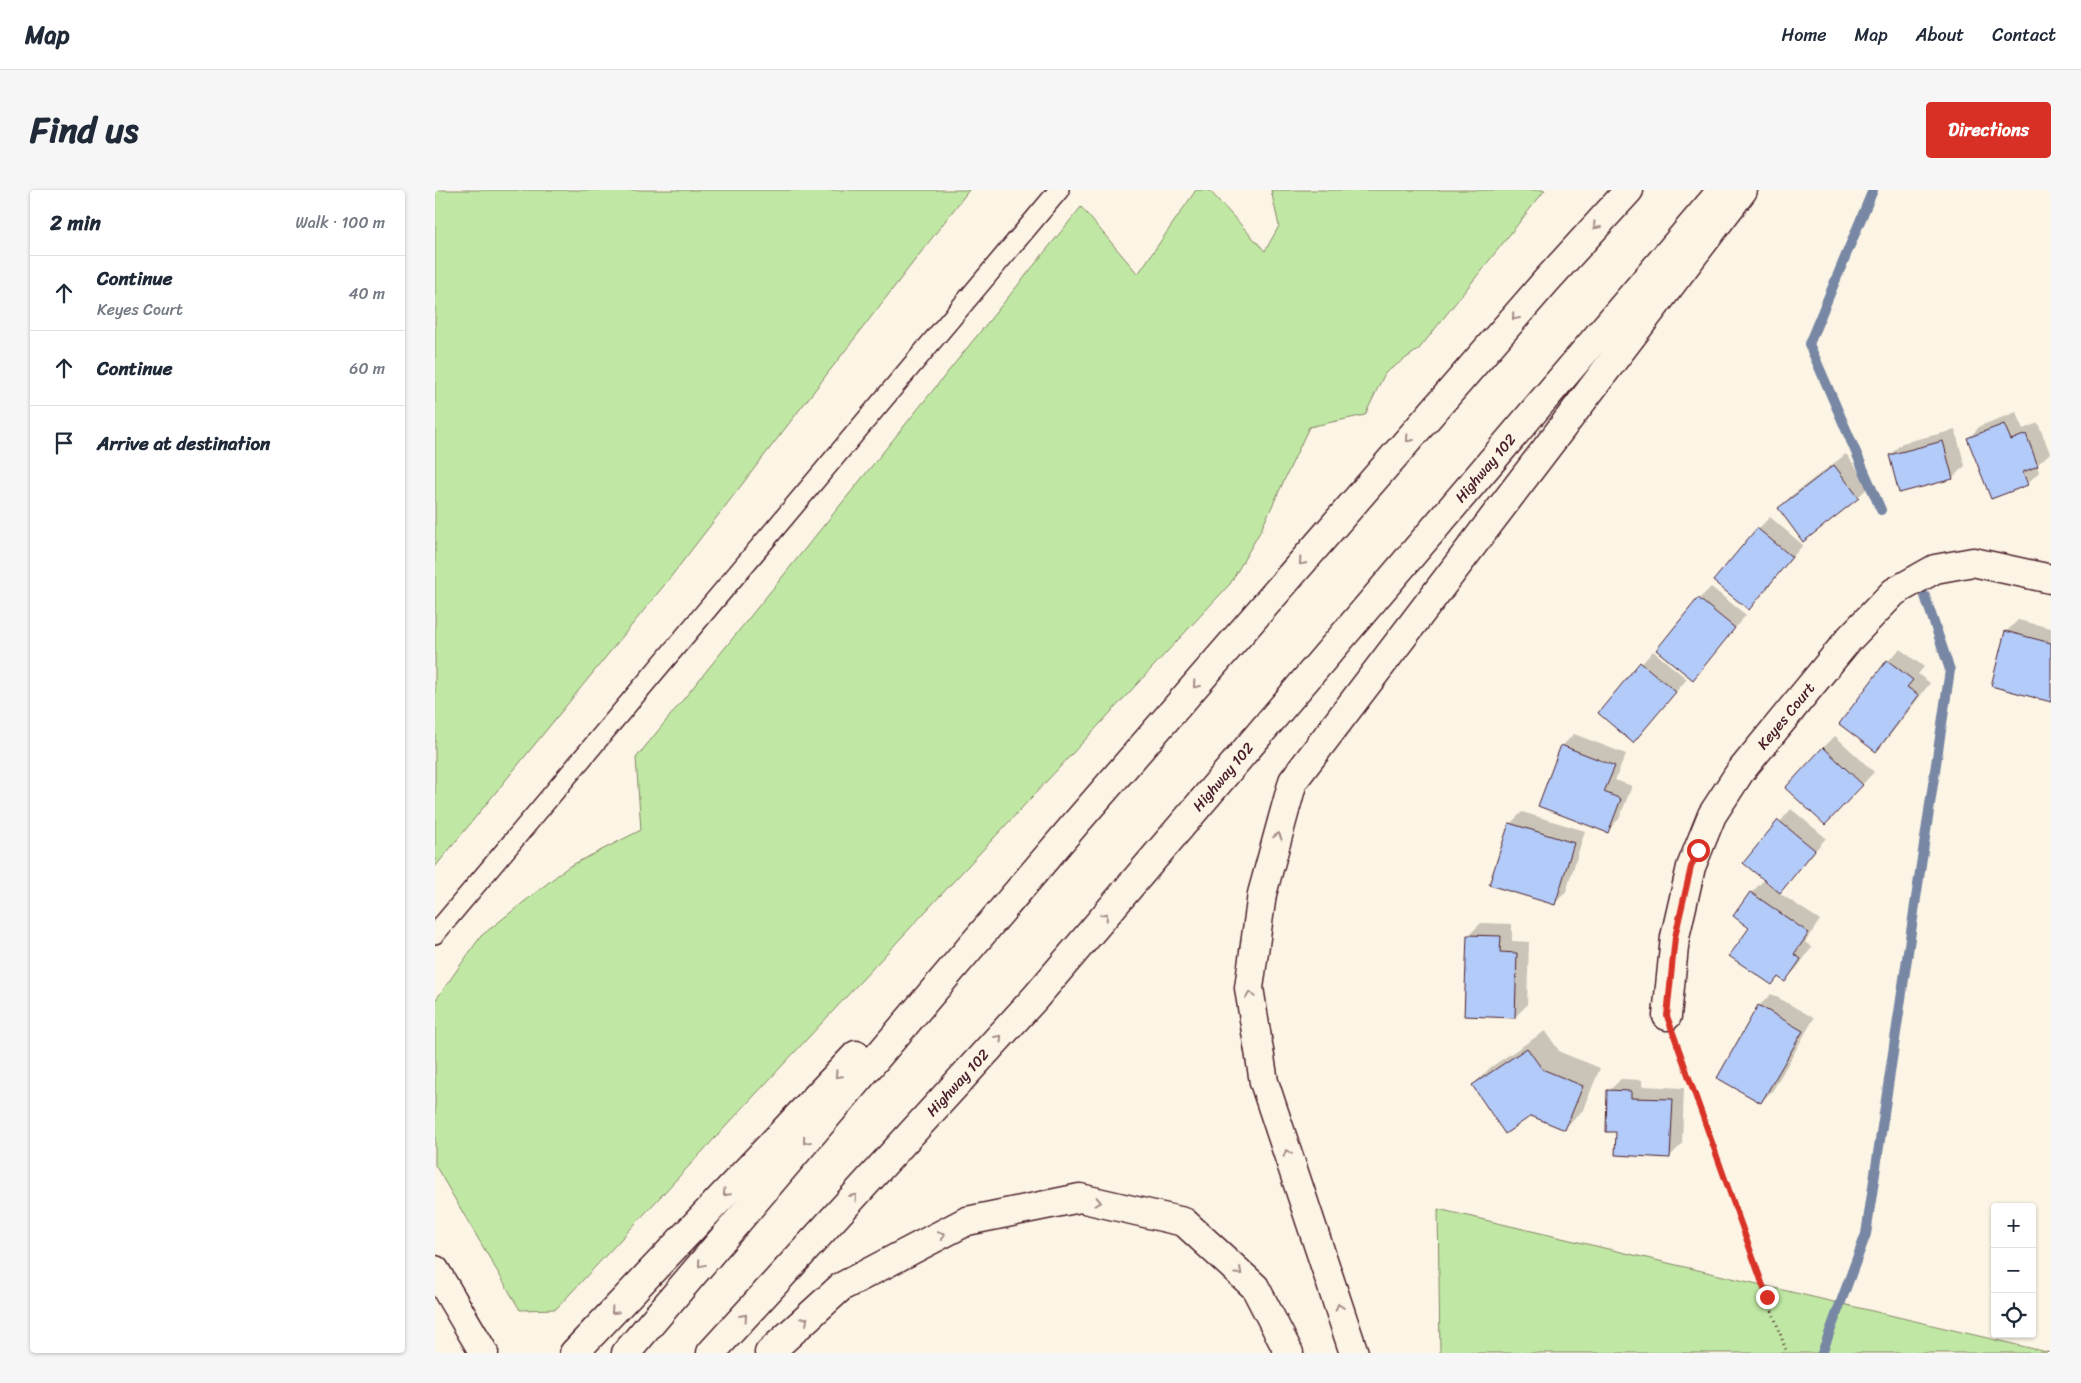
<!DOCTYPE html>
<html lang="en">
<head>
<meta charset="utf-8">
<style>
  body { margin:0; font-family:Sriracha,sans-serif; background:#f6f6f7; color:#1f2937 }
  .controls { position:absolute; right:15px; bottom:15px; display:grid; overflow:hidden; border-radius:5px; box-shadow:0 1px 4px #0004 }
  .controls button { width:45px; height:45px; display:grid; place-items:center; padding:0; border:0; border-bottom:1px solid #e0e1e3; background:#fff; color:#1f2937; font:25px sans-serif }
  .stop { position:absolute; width:15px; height:15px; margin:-11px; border:4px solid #d93025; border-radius:50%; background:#fff }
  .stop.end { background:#d93025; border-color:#fff; box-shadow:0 1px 5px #0008 }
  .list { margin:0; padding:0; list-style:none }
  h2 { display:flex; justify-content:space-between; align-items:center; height:65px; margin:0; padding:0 20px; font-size:21px }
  h2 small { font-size:16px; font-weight:400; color:#747a83 }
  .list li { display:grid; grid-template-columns:32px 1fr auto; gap:15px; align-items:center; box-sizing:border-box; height:75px; padding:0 20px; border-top:1px solid #e0e1e3 }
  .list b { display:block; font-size:19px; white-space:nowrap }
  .list p { margin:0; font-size:16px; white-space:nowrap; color:#747a83 }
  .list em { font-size:16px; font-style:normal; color:#747a83 }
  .icon { flex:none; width:28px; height:28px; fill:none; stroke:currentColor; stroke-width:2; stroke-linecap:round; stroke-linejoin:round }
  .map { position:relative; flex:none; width:1616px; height:1163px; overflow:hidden; border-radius:5px }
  header { display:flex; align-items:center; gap:30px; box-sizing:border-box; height:70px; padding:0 25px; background:#fff; border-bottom:1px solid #e0e1e3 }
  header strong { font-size:24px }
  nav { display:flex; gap:28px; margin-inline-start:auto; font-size:18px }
  .intro { display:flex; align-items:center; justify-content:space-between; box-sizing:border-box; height:120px; padding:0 30px }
  h1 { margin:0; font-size:35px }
  .button { padding:12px 22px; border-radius:5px; background:#d93025; color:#fff; font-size:18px; font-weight:700 }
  main { display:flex; gap:30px; padding:0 30px }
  aside { flex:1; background:#fff; border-radius:5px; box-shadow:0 1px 4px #0004 }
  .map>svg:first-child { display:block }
  .green { fill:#c0e8a4; stroke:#858468 }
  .shadow { fill:#0003; fill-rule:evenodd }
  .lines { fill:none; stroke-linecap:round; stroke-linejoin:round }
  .stream { stroke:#7887a4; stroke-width:10 }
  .building { fill:#b3cbf9; stroke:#4a1f2b }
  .service-casing { stroke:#4a1f2b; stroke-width:22 }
  .minor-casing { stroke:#4a1f2b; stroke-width:31 }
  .secondary-casing { stroke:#4a1f2b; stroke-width:31 }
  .motorway-casing { stroke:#4a1f2b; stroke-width:31 }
  .path { stroke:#4a1f2b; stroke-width:3; stroke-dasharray:1 4; stroke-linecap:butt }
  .service { stroke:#fcf5e5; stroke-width:19 }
  .minor { stroke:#fcf5e5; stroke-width:28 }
  .secondary { stroke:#fcf5e5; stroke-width:28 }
  .motorway { stroke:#fcf5e5; stroke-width:28 }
  .oneway { stroke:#a38a88 }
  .route { stroke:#d93025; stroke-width:6 }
  .labels { text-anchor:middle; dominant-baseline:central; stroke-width:4; stroke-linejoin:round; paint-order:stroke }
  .street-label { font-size:15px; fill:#4a1f2b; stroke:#fcf5e5 }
</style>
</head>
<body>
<header>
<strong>Map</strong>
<nav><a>Home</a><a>Map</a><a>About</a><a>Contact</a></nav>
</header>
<div class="intro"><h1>Find us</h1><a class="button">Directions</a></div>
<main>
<aside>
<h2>2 min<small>Walk · 100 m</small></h2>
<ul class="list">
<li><svg class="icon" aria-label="ahead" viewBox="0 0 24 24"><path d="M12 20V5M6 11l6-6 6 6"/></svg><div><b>Continue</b><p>Keyes Court</p></div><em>40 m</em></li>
<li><svg class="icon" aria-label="ahead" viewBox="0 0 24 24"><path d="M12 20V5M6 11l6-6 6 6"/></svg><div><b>Continue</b></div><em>60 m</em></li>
<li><svg class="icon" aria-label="arrive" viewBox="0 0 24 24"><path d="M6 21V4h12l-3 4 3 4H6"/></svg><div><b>Arrive at destination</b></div></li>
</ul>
</aside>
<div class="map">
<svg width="1616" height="1163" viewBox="0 0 1616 1163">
  <rect width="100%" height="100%" fill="#fcf5e5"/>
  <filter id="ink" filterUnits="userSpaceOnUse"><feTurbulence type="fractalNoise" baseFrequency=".02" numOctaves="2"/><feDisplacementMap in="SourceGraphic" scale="10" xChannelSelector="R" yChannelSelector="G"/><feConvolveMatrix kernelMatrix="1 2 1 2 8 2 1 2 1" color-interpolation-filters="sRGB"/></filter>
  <g filter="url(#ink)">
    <g class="green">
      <polygon points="0,0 534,0 231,393 0,677"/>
      <polygon points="761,0 774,0 830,61 844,36 836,0 1110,0 984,159 950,183 930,225 874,237 826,340 795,394 121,1119 85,1120 0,975 0,811 46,746 133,677 206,640 201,568 646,17 703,84"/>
      <polygon points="1003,1019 1616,1163 1005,1163"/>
    </g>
    <g class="shadow">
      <path d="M1581,222l7,17 15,-6 12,30 -13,12 2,7 -12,12 -58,-46 11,-12zM1586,275l6,14h-3z"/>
      <polygon points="1520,240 1530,276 1517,288 1455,265 1467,253"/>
      <polygon points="1411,264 1435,296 1423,307 1344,318 1356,306"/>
      <polygon points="1335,327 1368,355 1314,418 1323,339"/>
      <polygon points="1276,397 1311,425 1258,488 1264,409"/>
      <polygon points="1583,430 1616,438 1616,511 1571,442"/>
      <polygon points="1465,459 1489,477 1483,484 1495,493 1453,548 1441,560 1453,471"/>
      <polygon points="1218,461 1252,489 1198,551 1164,523"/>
      <polygon points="1139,544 1191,564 1180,590 1197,596 1184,629 1172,641 1127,556"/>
      <polygon points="1400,546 1439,582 1402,622 1388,558"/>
      <polygon points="1356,619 1391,648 1344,703 1385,730 1370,752 1377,757 1362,778 1350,790 1345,786 1337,794 1316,737 1316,703 1328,691 1339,699 1341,698 1310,673"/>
      <polygon points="1087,622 1150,641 1131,702 1119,714 1075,634"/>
      <polygon points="1046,733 1077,734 1077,751 1094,752 1092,815 1080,827 1034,745"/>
      <polygon points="1336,804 1379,828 1338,900 1326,912 1324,816"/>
      <polygon points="1110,841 1125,862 1165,878 1148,920 1130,938 1038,895 1056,877"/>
      <polygon points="1186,889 1207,890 1207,896 1249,898 1247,954 1235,966 1174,901"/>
    </g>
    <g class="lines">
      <g class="stream">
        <polyline points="1438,0 1374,154 1446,320"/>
        <polyline points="1387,1163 1431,1044 1515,480 1490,406"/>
      </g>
    </g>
    <g class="building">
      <polygon points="1569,234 1576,250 1591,244 1603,276 1588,282 1593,295 1556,309 1532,248"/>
      <polygon points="1508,251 1518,289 1464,303 1454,265"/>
      <polygon points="1399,275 1424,308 1368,352 1343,318"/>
      <polygon points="1322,338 1357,367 1314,420 1278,391"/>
      <polygon points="1263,408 1300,438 1258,490 1221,460"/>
      <polygon points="1570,441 1616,453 1616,512 1556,496"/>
      <polygon points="1452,470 1478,490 1472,497 1484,505 1441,562 1404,534"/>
      <polygon points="1205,472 1241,502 1198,553 1163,523"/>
      <polygon points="1126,555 1180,576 1169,602 1186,609 1173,643 1103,616"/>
      <polygon points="1388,557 1428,595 1390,635 1350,598"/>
      <polygon points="1343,630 1380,660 1345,703 1308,673"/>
      <polygon points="1074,633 1139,653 1120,715 1054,695"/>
      <polygon points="1315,702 1374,743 1359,764 1366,769 1350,792 1343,787 1337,795 1294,766 1314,738 1298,726"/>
      <polygon points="1032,745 1066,746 1065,762 1082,763 1080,828 1029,826"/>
      <polygon points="1323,815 1368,841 1326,913 1282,888"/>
      <polygon points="1092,858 1107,879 1148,896 1130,940 1096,926 1070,944 1037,895"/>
      <polygon points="1172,900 1196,901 1196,908 1238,909 1235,968 1180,965 1181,942 1171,942"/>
    </g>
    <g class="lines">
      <g class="service-casing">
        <polyline id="service" points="0,744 624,0"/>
      </g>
      <g class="minor-casing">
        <g id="minor">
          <path id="s1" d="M1232,826l8,-79 16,-70 21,-52 28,-43 109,-133 45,-47 41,-23 38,-7 78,17"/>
        </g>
      </g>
      <g class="secondary-casing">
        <polyline id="secondary" points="0,1080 49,1163"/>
      </g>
      <g class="motorway-casing">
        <g id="motorway">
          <polyline points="139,1163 421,865"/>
          <polyline points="191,1163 641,633 1112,90 1194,0"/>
          <path id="s2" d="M276,1163l324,-355 687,-808"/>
          <polyline points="334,1163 406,1097 532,1031 645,1008 749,1032 820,1097 854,1163"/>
          <polyline points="919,1163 829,892 814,798 827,704 858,591 1308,0"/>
        </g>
      </g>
      <polyline class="path" points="1242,852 1352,1163"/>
      <use href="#service" class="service"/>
      <use href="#minor" class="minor"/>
      <use href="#secondary" class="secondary"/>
      <use href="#motorway" class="motorway"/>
    </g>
    <defs><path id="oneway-chevron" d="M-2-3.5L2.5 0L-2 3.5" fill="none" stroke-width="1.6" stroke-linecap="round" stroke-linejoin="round" transform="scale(1.25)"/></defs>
    <g class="oneway">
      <use href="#oneway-chevron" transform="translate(1161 36) rotate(132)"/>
      <use href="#oneway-chevron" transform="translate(1080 127) rotate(131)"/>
      <use href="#oneway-chevron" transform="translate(974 249) rotate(131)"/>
      <use href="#oneway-chevron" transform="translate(867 372) rotate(131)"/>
      <use href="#oneway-chevron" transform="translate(761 495) rotate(131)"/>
      <use href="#oneway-chevron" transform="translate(843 646) rotate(-75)"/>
      <use href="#oneway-chevron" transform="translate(670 726) rotate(-50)"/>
      <use href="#oneway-chevron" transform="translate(815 805) rotate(-98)"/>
      <use href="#oneway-chevron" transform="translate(564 848) rotate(-48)"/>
      <use href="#oneway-chevron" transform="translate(403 885) rotate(133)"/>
      <use href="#oneway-chevron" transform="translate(371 951) rotate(130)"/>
      <use href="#oneway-chevron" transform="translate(852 963) rotate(-108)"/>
      <use href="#oneway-chevron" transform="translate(291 1003) rotate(133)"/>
      <use href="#oneway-chevron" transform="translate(419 1007) rotate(-48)"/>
      <use href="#oneway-chevron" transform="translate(663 1012) rotate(13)"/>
      <use href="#oneway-chevron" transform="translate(507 1045) rotate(-27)"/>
      <use href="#oneway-chevron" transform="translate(266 1074) rotate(130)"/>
      <use href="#oneway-chevron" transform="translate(804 1082) rotate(42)"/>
      <use href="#oneway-chevron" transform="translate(904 1117) rotate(-108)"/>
      <use href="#oneway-chevron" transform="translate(179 1121) rotate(133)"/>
      <use href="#oneway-chevron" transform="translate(309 1127) rotate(-48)"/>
      <use href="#oneway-chevron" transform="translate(370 1130) rotate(-42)"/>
    </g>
  </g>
  <g class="lines" filter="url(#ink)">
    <polyline class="route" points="1263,660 1256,677 1240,747 1232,826 1332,1107"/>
  </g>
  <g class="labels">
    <g class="street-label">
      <text stroke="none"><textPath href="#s2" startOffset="1176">Highway 102</textPath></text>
      <text stroke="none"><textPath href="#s1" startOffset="331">Keyes Court</textPath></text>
      <text stroke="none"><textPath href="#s2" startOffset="771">Highway 102</textPath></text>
      <text stroke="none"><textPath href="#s2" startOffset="366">Highway 102</textPath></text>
    </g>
  </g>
</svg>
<div class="controls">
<button>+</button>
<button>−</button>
<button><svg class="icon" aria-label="locate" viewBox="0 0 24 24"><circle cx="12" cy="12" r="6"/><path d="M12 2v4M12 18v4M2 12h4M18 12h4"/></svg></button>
</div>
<div class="stop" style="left:1263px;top:660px"></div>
<div class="stop end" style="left:1332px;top:1107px"></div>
</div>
</main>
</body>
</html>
